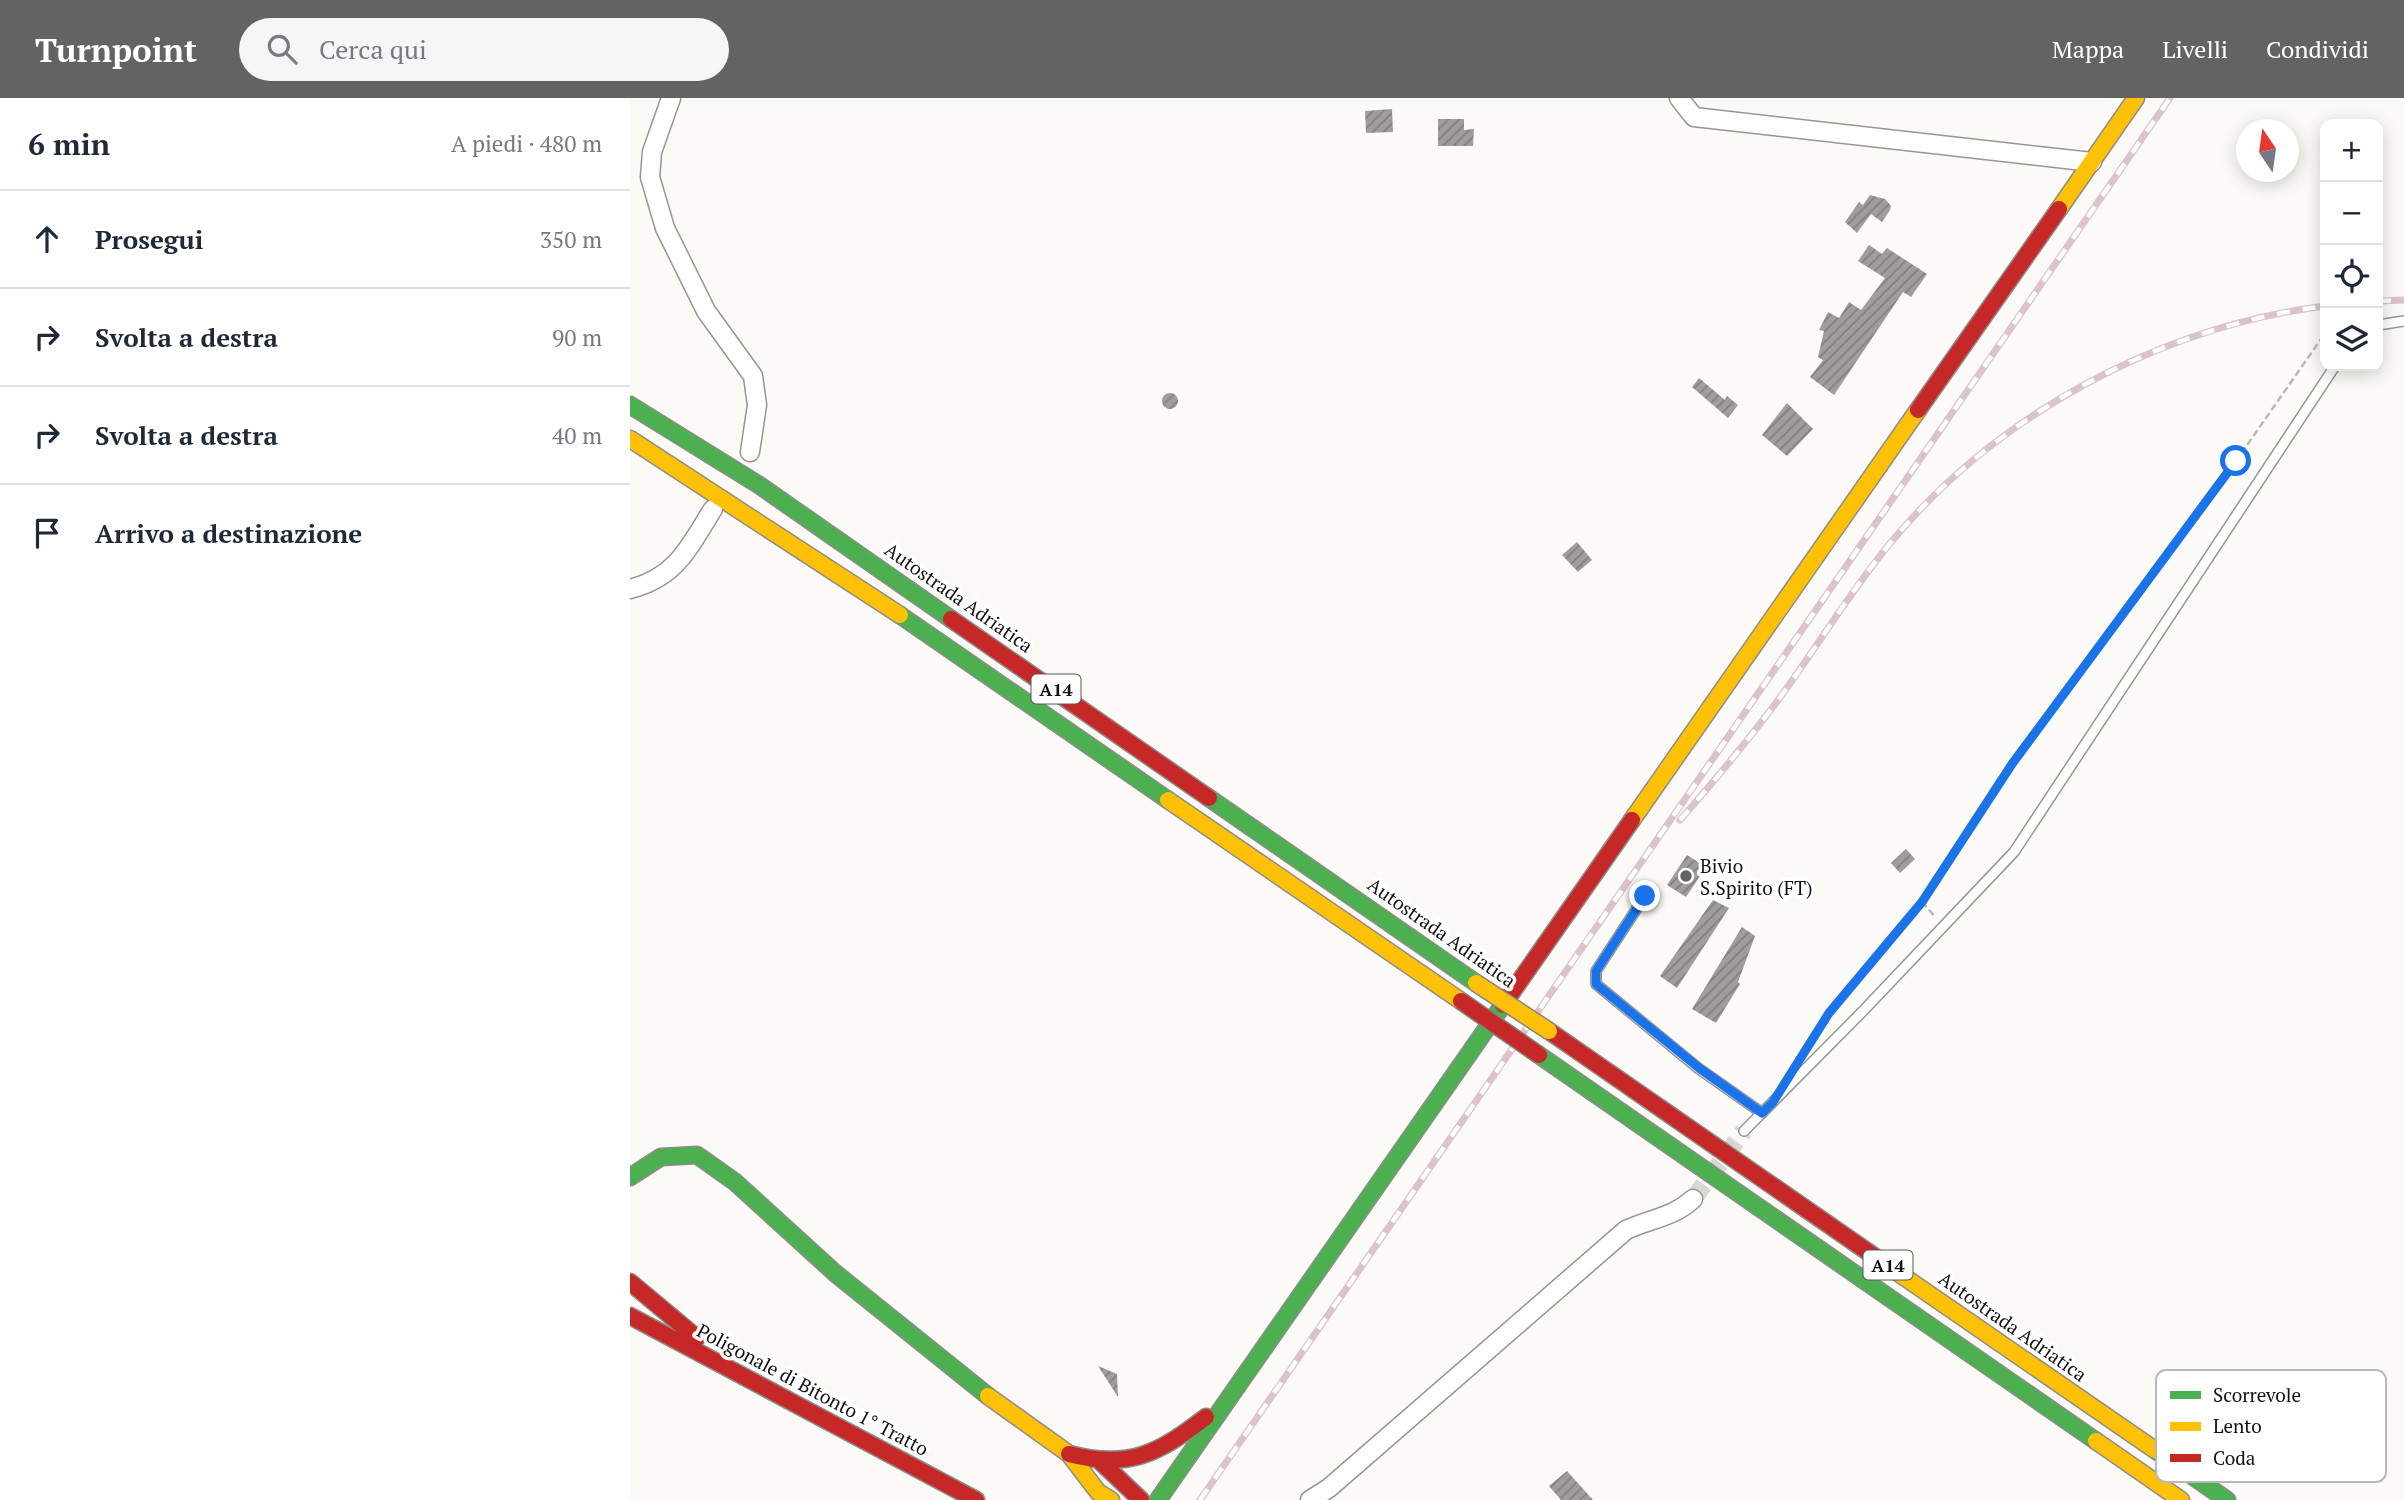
<!DOCTYPE html>
<html lang="it">
<head>
<meta charset="utf-8">
<style>
  body { margin:0; font-family:"PT Serif",serif; background:#f6f6f7; color:#1f2937 }
  .controls { position:absolute; right:21px; top:21px; display:grid; overflow:hidden; border-radius:14px; box-shadow:0 4px 18px #0003 }
  .controls button { width:63px; height:63px; display:grid; place-items:center; padding:0; border:0; border-bottom:2px solid #e0e1e3; background:#fff; color:#1f2937; font:35px sans-serif }
  .compass { position:absolute; left:1606px; top:21px; width:63px; height:63px; border-radius:50%; background:#fff; box-shadow:0 4px 18px #0003; rotate:347deg }
  .stop { position:absolute; width:21px; height:21px; margin:-16px; border:5px solid #1a73e8; border-radius:50%; background:#fff }
  .stop.end { background:#1a73e8; border-color:#fff; box-shadow:0 2px 7px #0008 }
  .list { margin:0; padding:0; list-style:none }
  h2 { display:flex; justify-content:space-between; align-items:center; height:91px; margin:0; padding:0 28px; font-size:30px }
  h2 small { font-size:23px; font-weight:400; color:#747a83 }
  .list li { display:grid; grid-template-columns:46px 1fr auto; gap:21px; align-items:center; box-sizing:border-box; height:98px; padding:0 28px; border-top:2px solid #e0e1e3 }
  .list b { display:block; font-size:26px; white-space:nowrap }
  .list em { font-size:23px; font-style:normal; color:#747a83 }
  .icon { flex:none; width:38px; height:38px; fill:none; stroke:currentColor; stroke-width:2; stroke-linecap:round; stroke-linejoin:round }
  .map { position:relative; flex:none; width:1774px; height:1402px; overflow:hidden }
  header { display:flex; align-items:center; gap:42px; box-sizing:border-box; height:98px; padding:0 35px; background:#636362; color:#fff }
  header strong { font-size:33px }
  nav { display:flex; gap:38px; margin-inline-start:auto; font-size:24px }
  .search { width:490px; height:63px; background:#f6f6f7; display:flex; align-items:center; gap:18px; box-sizing:border-box; padding:0 24px; border-radius:38px; color:#747a83; font-size:26px }
  main { display:flex }
  aside { flex:1; background:#fff }
  .map>svg:first-child { display:block }
  .building { fill:url(#building-hatch) }
  .lines { fill:none; stroke-linecap:round; stroke-linejoin:round }
  .street-tunnel { stroke:#d9d7d4; stroke-width:18; stroke-dasharray:18 9; stroke-linecap:butt }
  .lane-casing { stroke:#979695; stroke-width:12 }
  .street-casing { stroke:#979695; stroke-width:21 }
  .fast-casing { stroke:#8d8d8b; stroke-width:19 }
  .slow-casing { stroke:#8d8d8b; stroke-width:19 }
  .jam-casing { stroke:#8d8d8b; stroke-width:19 }
  .path { stroke:#b9b9b8; stroke-width:2.5; stroke-dasharray:7 3.5; stroke-linecap:butt }
  .lane { stroke:#fffefe; stroke-width:9 }
  .street { stroke:#fffefe; stroke-width:18 }
  .fast { stroke:#4caf50; stroke-width:16 }
  .slow { stroke:#ffc107; stroke-width:16 }
  .jam { stroke:#c62828; stroke-width:16 }
  .rail-casing { stroke:#dbc4c9; stroke-width:7 }
  .rail { stroke:#fff; stroke-width:4.5; stroke-dasharray:13; stroke-linecap:butt }
  .slow-bridge-casing { stroke:#848382; stroke-width:19; stroke-linecap:butt }
  .jam-bridge-casing { stroke:#848382; stroke-width:19; stroke-linecap:butt }
  .slow-bridge { stroke:#ffc107; stroke-width:16 }
  .jam-bridge { stroke:#c62828; stroke-width:16 }
  .route { stroke:#1a73e8; stroke-width:9 }
  .poi-dot { fill:#636362; stroke:#fff; stroke-width:2.5 }
  .labels { text-anchor:middle; dominant-baseline:central; stroke-width:7; stroke-linejoin:round; paint-order:stroke }
  .shield { fill:#fff; stroke:#585858; stroke-width:2 }
  .shield-label { font-size:18px; font-weight:bold; fill:#111 }
  .street-label { font-size:19px; fill:#111; stroke:#fff }
  .poi-label { font-size:19px; fill:#111; stroke:#fff; text-anchor:start }
  .key { fill:#fff; stroke:#b8b8b8; stroke-width:2 }
  .key-label { font-size:19px; fill:#111 }
</style>
</head>
<body>
<header>
<strong>Turnpoint</strong>
<div class="search"><svg class="icon" aria-label="search" viewBox="0 0 24 24"><circle cx="10" cy="10" r="6"/><path d="M15 15l6 6"/></svg>Cerca qui</div>
<nav><a>Mappa</a><a>Livelli</a><a>Condividi</a></nav>
</header>
<main>
<aside>
<h2>6 min<small>A piedi · 480 m</small></h2>
<ul class="list">
<li><svg class="icon" aria-label="ahead" viewBox="0 0 24 24"><path d="M12 20V5M6 11l6-6 6 6"/></svg><div><b>Prosegui</b></div><em>350 m</em></li>
<li><svg class="icon" aria-label="right" viewBox="0 0 24 24"><path d="M7 20v-9h11M14 6l5 5-5 5"/></svg><div><b>Svolta a destra</b></div><em>90 m</em></li>
<li><svg class="icon" aria-label="right" viewBox="0 0 24 24"><path d="M7 20v-9h11M14 6l5 5-5 5"/></svg><div><b>Svolta a destra</b></div><em>40 m</em></li>
<li><svg class="icon" aria-label="arrive" viewBox="0 0 24 24"><path d="M6 21V4h12l-3 4 3 4H6"/></svg><div><b>Arrivo a destinazione</b></div></li>
</ul>
</aside>
<div class="map">
<svg width="1774" height="1402" viewBox="0 0 1774 1402">
  <defs>
    <pattern id="building-hatch" width="6" height="6" patternUnits="userSpaceOnUse" patternTransform="scale(1.75)"><rect width="6" height="6" fill="#a19d9b"/><path d="M-1 1l2-2M0 6l6-6M5 7l2-2" fill="none" stroke="#827f7d"/></pattern>
  </defs>
  <rect width="100%" height="100%" fill="#fcfaf7"/>
  <g class="building">
    <polygon points="762,11 763,34 736,35 735,13"/>
    <polygon points="808,21 834,21 834,32 844,31 843,48 808,48"/>
    <polygon points="1240,97 1255,101 1261,108 1260,112 1252,124 1241,116 1227,135 1215,124 1229,104 1233,107"/>
    <polygon points="1239,147 1252,156 1257,150 1297,176 1281,199 1273,194 1204,297 1180,279 1193,262 1188,259 1194,233 1189,232 1198,214 1209,220 1219,204 1231,212 1255,180 1228,163"/>
    <polygon points="1069,280 1095,302 1097,298 1108,307 1098,320 1062,289"/>
    <circle cx="540" cy="303" r="8"/>
    <polygon points="1157,305 1183,331 1157,358 1132,337"/>
    <polygon points="947,444 962,462 948,474 932,457"/>
    <polygon points="1276,751 1285,761 1270,775 1261,765"/>
    <polygon points="1057,757 1076,769 1056,799 1037,787"/>
    <polygon points="1083,802 1099,810 1047,890 1030,878"/>
    <polygon points="1112,829 1125,838 1108,884 1110,886 1086,925 1062,911"/>
    <polygon points="468,1268 487,1276 488,1299"/>
    <polygon points="937,1373 963,1402 931,1402 919,1388"/>
  </g>
  <g class="lines">
    <polyline class="street-tunnel" points="1063,1101 1114,1033"/>
    <g class="lane-casing">
      <g id="lane">
        <polyline points="1748,227 1774,223"/>
        <polyline points="1015,798 966,873 966,886 1068,970 1132,1015"/>
        <polyline points="1114,1033 1233,913 1384,754 1705,268"/>
      </g>
    </g>
    <g class="street-casing">
      <g id="street">
        <polyline points="41,0 22,54 20,79 35,130 76,213 123,278 127,307 120,354"/>
        <polyline points="1049,0 1064,19 1462,64"/>
        <path d="M0,491c47,-12 59,-42 83,-80"/>
        <path d="M680,1402l19,-12 297,-258c26,-12 46,-12 67,-31"/>
      </g>
    </g>
    <g class="fast-casing">
      <g id="fast">
        <polyline points="0,307 129,387 321,521"/>
        <polyline points="270,517 538,702"/>
        <polyline points="579,700 846,885"/>
        <polyline points="909,957 1466,1343"/>
        <polyline points="0,1079 31,1059 67,1057 105,1084 205,1175 358,1298"/>
        <polyline points="1525,1352 1597,1402"/>
        <polyline points="528,1402 873,907"/>
      </g>
    </g>
    <g class="slow-casing">
      <g id="slow">
        <polyline points="1429,111 1506,0"/>
        <polyline points="0,341 270,517"/>
        <polyline points="538,702 831,903"/>
        <polyline points="1002,722 1288,312"/>
        <polyline points="1267,1174 1525,1352"/>
        <polyline points="358,1298 439,1356 468,1394 481,1402"/>
        <polyline points="1466,1343 1551,1402"/>
      </g>
    </g>
    <g class="jam-casing">
      <g id="jam">
        <polyline points="1288,312 1429,111"/>
        <polyline points="321,521 579,700"/>
        <polyline points="873,907 1002,722"/>
        <polyline points="919,933 1267,1174"/>
        <polyline points="0,1184 67,1240"/>
        <polyline points="0,1218 346,1402"/>
        <path d="M439,1356c60,16 90,-1 137,-37"/>
        <polyline points="471,1364 511,1402"/>
      </g>
    </g>
    <g class="path">
      <polyline points="1292,804 1306,820"/>
      <polyline points="1171,956 1199,915 1292,804 1382,666 1606,363 1691,241"/>
    </g>
    <use href="#lane" class="lane"/>
    <use href="#street" class="street"/>
    <use href="#fast" class="fast"/>
    <use href="#slow" class="slow"/>
    <use href="#jam" class="jam"/>
    <g class="rail-casing">
      <g id="rail">
        <polyline points="1748,203 1774,202"/>
        <path d="M1050,722c37,-42 71,-83 104,-128 36,-50 68,-103 108,-151 107,-128 268,-214 433,-235"/>
        <polyline points="570,1402 1540,0"/>
      </g>
    </g>
    <use href="#rail" class="rail"/>
    <g class="slow-bridge-casing">
      <polyline id="slow-bridge" points="846,885 919,933"/>
    </g>
    <g class="jam-bridge-casing">
      <polyline id="jam-bridge" points="831,903 909,957"/>
    </g>
    <use href="#slow-bridge" class="slow-bridge"/>
    <use href="#jam-bridge" class="jam-bridge"/>
  </g>
  <g class="lines">
    <polyline class="route" points="1015,798 966,873 966,886 1069,970 1132,1015 1143,1004 1199,915 1292,804 1382,666 1606,363"/>
  </g>
  <circle class="poi-dot" cx="1056" cy="778" r="7"/>
  <g class="labels">
    <g class="shield">
      <rect x="401.5" y="576.5" width="49" height="29" rx="5"/>
      <rect x="1233.5" y="1152.5" width="49" height="29" rx="5"/>
    </g>
    <g class="shield-label">
      <text x="426" y="591">A14</text>
      <text x="1258" y="1167">A14</text>
    </g>
    <g class="street-label">
      <text transform="translate(329 499) rotate(35)">Autostrada Adriatica</text>
      <text transform="translate(812 834) rotate(35)">Autostrada Adriatica</text>
      <text transform="translate(1383 1228) rotate(35)">Autostrada Adriatica</text>
      <text transform="translate(183 1291) rotate(28)">Poligonale di Bitonto 1° Tratto</text>
    </g>
    <g class="poi-label">
      <text x="1070" y="767">Bivio<tspan x="1070" dy="22">S.Spirito (FT)</tspan></text>
    </g>
  </g>
  <rect x="1526" y="1272" width="230" height="112" rx="10" class="key"/>
  <rect x="1540" y="1293" width="31" height="8" fill="#4caf50"/>
  <rect x="1540" y="1324" width="31" height="9" fill="#ffc107"/>
  <rect x="1540" y="1356" width="31" height="8" fill="#c62828"/>
  <g class="key-label">
    <text x="1583" y="1304">Scorrevole</text>
    <text x="1583" y="1335">Lento</text>
    <text x="1583" y="1367">Coda</text>
  </g>
</svg>
<div class="controls">
<button>+</button>
<button>−</button>
<button><svg class="icon" aria-label="locate" viewBox="0 0 24 24"><circle cx="12" cy="12" r="6"/><path d="M12 2v4M12 18v4M2 12h4M18 12h4"/></svg></button>
<button><svg class="icon" aria-label="layers" viewBox="0 0 24 24"><path d="M12 4l9 5-9 5-9-5zM3 14l9 5 9-5"/></svg></button>
</div>
<svg class="compass" viewBox="-18 -18 36 36"><path d="M0-13l5 13h-10z" fill="#e53935"/><path d="M0 13l5-13h-10z" fill="#747a83"/></svg>
<div class="stop" style="left:1606px;top:363px"></div>
<div class="stop end" style="left:1015px;top:798px"></div>
</div>
</main>
</body>
</html>
